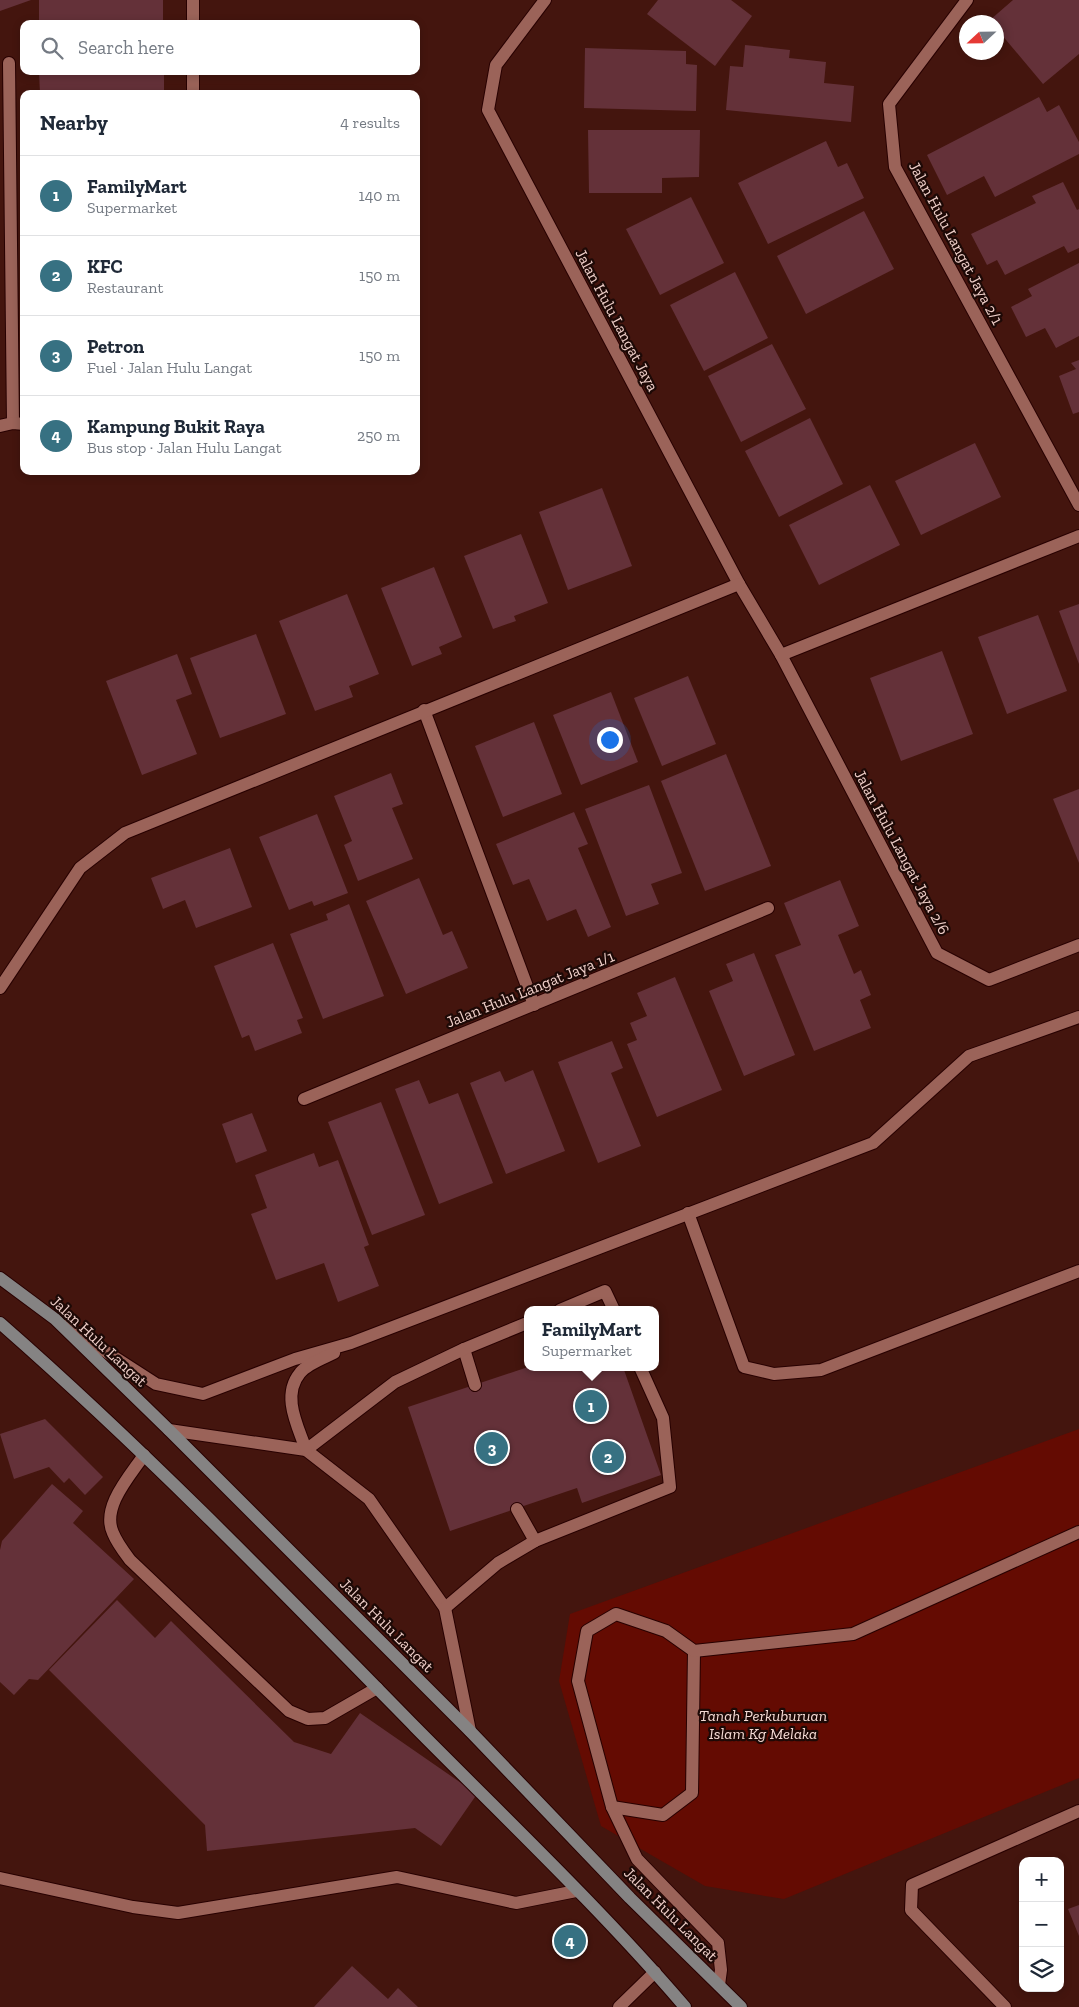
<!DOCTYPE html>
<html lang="en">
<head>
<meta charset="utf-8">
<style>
  body { margin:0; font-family:"Zilla Slab",serif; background:#f2f2f3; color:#1f2937 }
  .controls { position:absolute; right:15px; bottom:15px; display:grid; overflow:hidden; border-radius:10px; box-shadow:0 2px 8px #0003 }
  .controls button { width:45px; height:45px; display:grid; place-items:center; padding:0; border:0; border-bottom:1px solid #e0e1e3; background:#fff; color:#1f2937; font:25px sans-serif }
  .compass { position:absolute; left:959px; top:15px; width:45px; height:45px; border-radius:50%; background:#fff; box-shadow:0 2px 8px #0003; rotate:248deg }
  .you { position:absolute; left:609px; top:739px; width:18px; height:18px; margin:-12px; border:4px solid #fff; border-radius:50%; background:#1a73e8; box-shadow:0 0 0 8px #1a73e833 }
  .badge { display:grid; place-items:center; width:32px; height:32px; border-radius:50%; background:#377182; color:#fff; font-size:16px; font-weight:700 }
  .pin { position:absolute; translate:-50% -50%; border:2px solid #fff; box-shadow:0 1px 5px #0006 }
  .popup { position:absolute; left:524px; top:1306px; width:135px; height:65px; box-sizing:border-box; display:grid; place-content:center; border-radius:10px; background:#fff; filter:drop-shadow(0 1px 4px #0005); font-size:16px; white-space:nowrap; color:#747a83 }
  .popup b { font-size:19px; color:#1f2937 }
  .popup::after { content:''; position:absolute; left:50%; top:100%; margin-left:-10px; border:10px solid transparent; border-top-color:#fff }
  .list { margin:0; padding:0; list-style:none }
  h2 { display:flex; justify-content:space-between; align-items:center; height:65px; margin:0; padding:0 20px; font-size:21px }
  h2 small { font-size:16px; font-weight:400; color:#747a83 }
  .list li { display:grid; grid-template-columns:32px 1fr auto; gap:15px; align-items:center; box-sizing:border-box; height:80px; padding:0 20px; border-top:1px solid #e0e1e3 }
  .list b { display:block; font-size:19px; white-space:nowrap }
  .list p { margin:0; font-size:16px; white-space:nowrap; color:#747a83 }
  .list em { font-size:16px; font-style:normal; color:#747a83 }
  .icon { flex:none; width:28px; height:28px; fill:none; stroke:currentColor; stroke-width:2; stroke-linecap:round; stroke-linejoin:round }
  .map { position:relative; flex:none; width:1079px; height:2007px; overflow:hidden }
  .search { position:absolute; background:#fff; box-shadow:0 2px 8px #0003; left:20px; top:20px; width:400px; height:55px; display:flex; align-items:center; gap:12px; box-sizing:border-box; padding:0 18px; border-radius:10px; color:#747a83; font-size:19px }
  .panel { position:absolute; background:#fff; box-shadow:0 2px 8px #0003; left:20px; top:90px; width:400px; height:385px; border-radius:10px }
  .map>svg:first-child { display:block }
  .green { fill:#640b02 }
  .building { fill:#643139 }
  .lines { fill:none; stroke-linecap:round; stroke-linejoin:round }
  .lane-casing { stroke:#280000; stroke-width:14 }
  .street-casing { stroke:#280000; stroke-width:14 }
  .secondary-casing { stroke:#280000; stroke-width:14 }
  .lane { stroke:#9b6359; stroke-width:12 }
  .street { stroke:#9b6359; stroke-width:12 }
  .secondary { stroke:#858383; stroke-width:12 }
  .labels { text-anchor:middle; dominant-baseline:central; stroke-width:4.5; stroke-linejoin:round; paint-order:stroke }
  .street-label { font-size:16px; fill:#efcfc9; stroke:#1d0906 }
  .park-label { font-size:16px; font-style:italic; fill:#f6dbd5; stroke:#1d0906 }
</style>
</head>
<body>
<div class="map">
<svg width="1079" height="2007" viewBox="0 0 1079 2007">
  <rect width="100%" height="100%" fill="#44150e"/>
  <polygon class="green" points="1079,1429 1079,1778 784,1899 705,1886 601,1826 559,1681 570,1614"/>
  <g class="building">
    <polygon points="0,0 31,0 0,11"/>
    <rect x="39" y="0" width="124" height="24"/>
    <polygon points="658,0 731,0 752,16 715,66 647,14"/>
    <polygon points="1013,0 1079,0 1079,54 1043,84 996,28 996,22 990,20"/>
    <polygon points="745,45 790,50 789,58 826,62 824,83 854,86 851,122 726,110 730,66 743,67"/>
    <polygon points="585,48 686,51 686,64 697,65 696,111 584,108"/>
    <polygon points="39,71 164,71 164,94 40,94"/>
    <polygon points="1039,97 1047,112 1059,105 1079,142 1079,154 995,197 984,176 947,195 927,155"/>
    <polygon points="588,130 700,130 699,177 662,178 662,193 589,193"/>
    <polygon points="826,141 838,167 847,163 864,198 768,244 738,183"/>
    <polygon points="1063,182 1077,210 1079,209 1079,248 1068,253 1064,246 1005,275 997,260 987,265 971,234 1036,203 1032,196"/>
    <polygon points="691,197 724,263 660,295 626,229"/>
    <polygon points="864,211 894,269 806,314 777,256"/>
    <polygon points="1079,263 1079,336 1056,348 1045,328 1026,337 1011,307 1032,296 1028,289"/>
    <polygon points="735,272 768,338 704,371 670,305"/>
    <polygon points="772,344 806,409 741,442 708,376"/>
    <polygon points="1079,360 1079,412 1073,414 1059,376 1076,369 1071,363"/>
    <polygon points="810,418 843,484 779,517 745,451"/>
    <polygon points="975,443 1001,497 921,535 895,481"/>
    <polygon points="870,485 900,545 819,585 789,525"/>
    <polygon points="602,488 632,566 568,590 539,512"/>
    <polygon points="521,534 548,603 514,616 516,621 493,629 464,556"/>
    <polygon points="434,567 462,637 439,647 442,654 412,666 381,588"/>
    <polygon points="347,594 379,674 349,686 353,697 315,711 279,621"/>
    <polygon points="1079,604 1079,664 1059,611"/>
    <polygon points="1038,615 1067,691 1007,714 978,637"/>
    <polygon points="256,634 286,714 220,738 190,658"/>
    <polygon points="942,651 973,734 901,761 870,678"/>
    <polygon points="177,654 192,694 176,700 197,754 142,775 106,681"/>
    <polygon points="688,676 716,744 662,766 634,698"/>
    <polygon points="611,692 638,762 581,785 553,715"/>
    <polygon points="534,722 562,794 503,817 475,746"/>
    <polygon points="726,754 771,866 705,891 661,781"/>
    <polygon points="391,773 403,804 392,808 413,859 358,881 344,845 352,841 334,796"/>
    <polygon points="649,785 682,873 651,884 659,904 626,916 585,809"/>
    <polygon points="1079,789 1079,863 1053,799"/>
    <polygon points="574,812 588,844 578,848 611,927 588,937 576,909 547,921 529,879 513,885 496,844"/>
    <polygon points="317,814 348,893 314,906 312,901 289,910 259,837"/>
    <polygon points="230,848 252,907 196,928 185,900 163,909 151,878"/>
    <polygon points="419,878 443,935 452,931 468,968 406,994 366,901"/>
    <polygon points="840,880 859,926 838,935 854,974 861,970 871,995 860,1000 871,1028 814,1051 775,955 801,945 784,903"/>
    <polygon points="349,904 384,996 323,1019 290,934 328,920 326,914"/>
    <polygon points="273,943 303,1018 297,1020 302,1033 255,1051 249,1035 242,1038 214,966"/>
    <polygon points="754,953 795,1055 744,1076 709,991 733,981 726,964"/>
    <polygon points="675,977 722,1090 657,1117 627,1044 637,1040 630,1023 647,1016 637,993"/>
    <polygon points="612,1041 623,1068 611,1073 641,1146 598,1163 558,1062"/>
    <polygon points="533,1070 565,1151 506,1174 470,1083 500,1071 505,1082"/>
    <polygon points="419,1080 429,1104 458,1093 493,1183 439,1204 395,1089"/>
    <polygon points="381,1102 425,1215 372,1235 328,1122"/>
    <polygon points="252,1113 267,1151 236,1163 222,1124"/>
    <polygon points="314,1153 319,1167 338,1160 369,1245 364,1247 379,1286 338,1302 324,1263 276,1280 251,1214 267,1208 255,1175"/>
    <polygon points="528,1367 623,1367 661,1475 582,1503 577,1488 450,1531 408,1407"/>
    <polygon points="45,1419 103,1477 85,1495 69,1478 64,1483 49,1467 14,1479 0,1434"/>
    <polygon points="52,1484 83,1511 73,1523 134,1579 38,1680 29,1679 14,1695 0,1682 0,1550 2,1541"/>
    <polygon points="117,1600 155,1638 171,1621 294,1742 331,1754 360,1713 477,1794 441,1846 415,1828 207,1851 205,1825 49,1670"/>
    <polygon points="1079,1905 1079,1936 1068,1909"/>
    <polygon points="352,1966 388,1999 398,1988 418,2007 314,2007"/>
  </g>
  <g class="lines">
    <g class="lane-casing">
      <g id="lane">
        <polyline points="193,24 193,0"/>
        <polyline points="9,63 13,423"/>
        <polyline points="193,94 193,71"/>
        <polyline points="0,426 13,423 24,424"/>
        <polyline points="560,1310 605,1291 614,1310"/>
        <polyline points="464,1349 475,1385"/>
        <polyline points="169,1430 306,1450 369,1499 445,1608 470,1731"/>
        <polyline points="306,1450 395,1382 464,1349 527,1323"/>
        <path d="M144,1455c-14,21 -43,52 -31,78 4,10 11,19 17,27l159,151 19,8 17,-1 52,-30"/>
        <polyline points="517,1509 535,1541"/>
        <polyline points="445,1608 498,1563 535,1541 670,1487 663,1418 640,1367"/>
        <polyline points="612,1807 663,1815 692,1793 694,1651"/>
        <polyline points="719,1985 721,1970 718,1943 637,1859 612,1807 578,1681 587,1631 616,1614 666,1631 694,1651 853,1634 1079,1532"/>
        <polyline points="619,2007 655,1972"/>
        <polyline points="1005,2007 911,1910 912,1885 1079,1811"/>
      </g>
    </g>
    <g class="street-casing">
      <g id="street">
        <polyline points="545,0 496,65 488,110 739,584 781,655 937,953 989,980 1079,945"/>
        <polyline points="967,0 889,104 895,167 1079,505"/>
        <polyline points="781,655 1079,536"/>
        <polyline points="424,710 534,1005"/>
        <polyline points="0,988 80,868 125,833 739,584"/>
        <polyline points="304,1099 768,908"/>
        <polyline points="688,1213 744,1367 774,1374 821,1370 1079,1271"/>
        <polyline points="66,1326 156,1384 203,1394 295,1359 351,1343 873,1143 969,1056 1079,1017"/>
        <path d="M306,1450c-8,-24 -25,-54 -6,-77 7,-9 24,-15 34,-20"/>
        <polyline points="0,1878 133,1907 178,1913 397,1877 516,1903 576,1891"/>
      </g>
    </g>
    <g class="secondary-casing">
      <g id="secondary">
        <polyline points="0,1278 55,1319 169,1430 470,1731 630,1898 741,2007"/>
        <path d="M0,1323c145,127 280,266 415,404 91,92 186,182 270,280"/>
      </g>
    </g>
    <use href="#lane" class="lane"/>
    <use href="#street" class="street"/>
    <use href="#secondary" class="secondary"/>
  </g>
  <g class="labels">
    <g class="street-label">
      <text transform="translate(956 243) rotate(62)">Jalan Hulu Langat Jaya 2/1</text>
      <text transform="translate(617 320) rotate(62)">Jalan Hulu Langat Jaya</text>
      <text transform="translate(902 852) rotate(62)">Jalan Hulu Langat Jaya 2/6</text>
      <text transform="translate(530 989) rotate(-22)">Jalan Hulu Langat Jaya 1/1</text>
      <text transform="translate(99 1341) rotate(43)">Jalan Hulu Langat</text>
      <text transform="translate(387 1625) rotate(45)">Jalan Hulu Langat</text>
      <text transform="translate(671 1914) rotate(45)">Jalan Hulu Langat</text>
    </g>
    <g class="park-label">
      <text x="763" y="1715">Tanah Perkuburuan<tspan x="763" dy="18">Islam Kg Melaka</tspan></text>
    </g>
  </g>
</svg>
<div class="controls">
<button>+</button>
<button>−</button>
<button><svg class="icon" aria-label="layers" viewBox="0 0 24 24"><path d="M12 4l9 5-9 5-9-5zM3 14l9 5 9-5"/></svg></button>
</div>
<svg class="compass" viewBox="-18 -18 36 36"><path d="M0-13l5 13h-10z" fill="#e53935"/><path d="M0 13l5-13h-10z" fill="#747a83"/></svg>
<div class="you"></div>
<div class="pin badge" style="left:591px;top:1406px">1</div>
<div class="popup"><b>FamilyMart</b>Supermarket</div>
<div class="pin badge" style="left:608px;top:1457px">2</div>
<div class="pin badge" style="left:492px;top:1448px">3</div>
<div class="pin badge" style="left:570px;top:1941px">4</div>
<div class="search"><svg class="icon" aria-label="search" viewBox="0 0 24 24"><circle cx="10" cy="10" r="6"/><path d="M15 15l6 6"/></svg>Search here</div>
<section class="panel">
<h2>Nearby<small>4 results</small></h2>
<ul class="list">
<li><span class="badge">1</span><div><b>FamilyMart</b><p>Supermarket</p></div><em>140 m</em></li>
<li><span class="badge">2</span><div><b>KFC</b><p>Restaurant</p></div><em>150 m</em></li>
<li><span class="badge">3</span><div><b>Petron</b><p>Fuel · Jalan Hulu Langat</p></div><em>150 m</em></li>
<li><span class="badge">4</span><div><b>Kampung Bukit Raya</b><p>Bus stop · Jalan Hulu Langat</p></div><em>250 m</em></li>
</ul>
</section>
</div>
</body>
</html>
